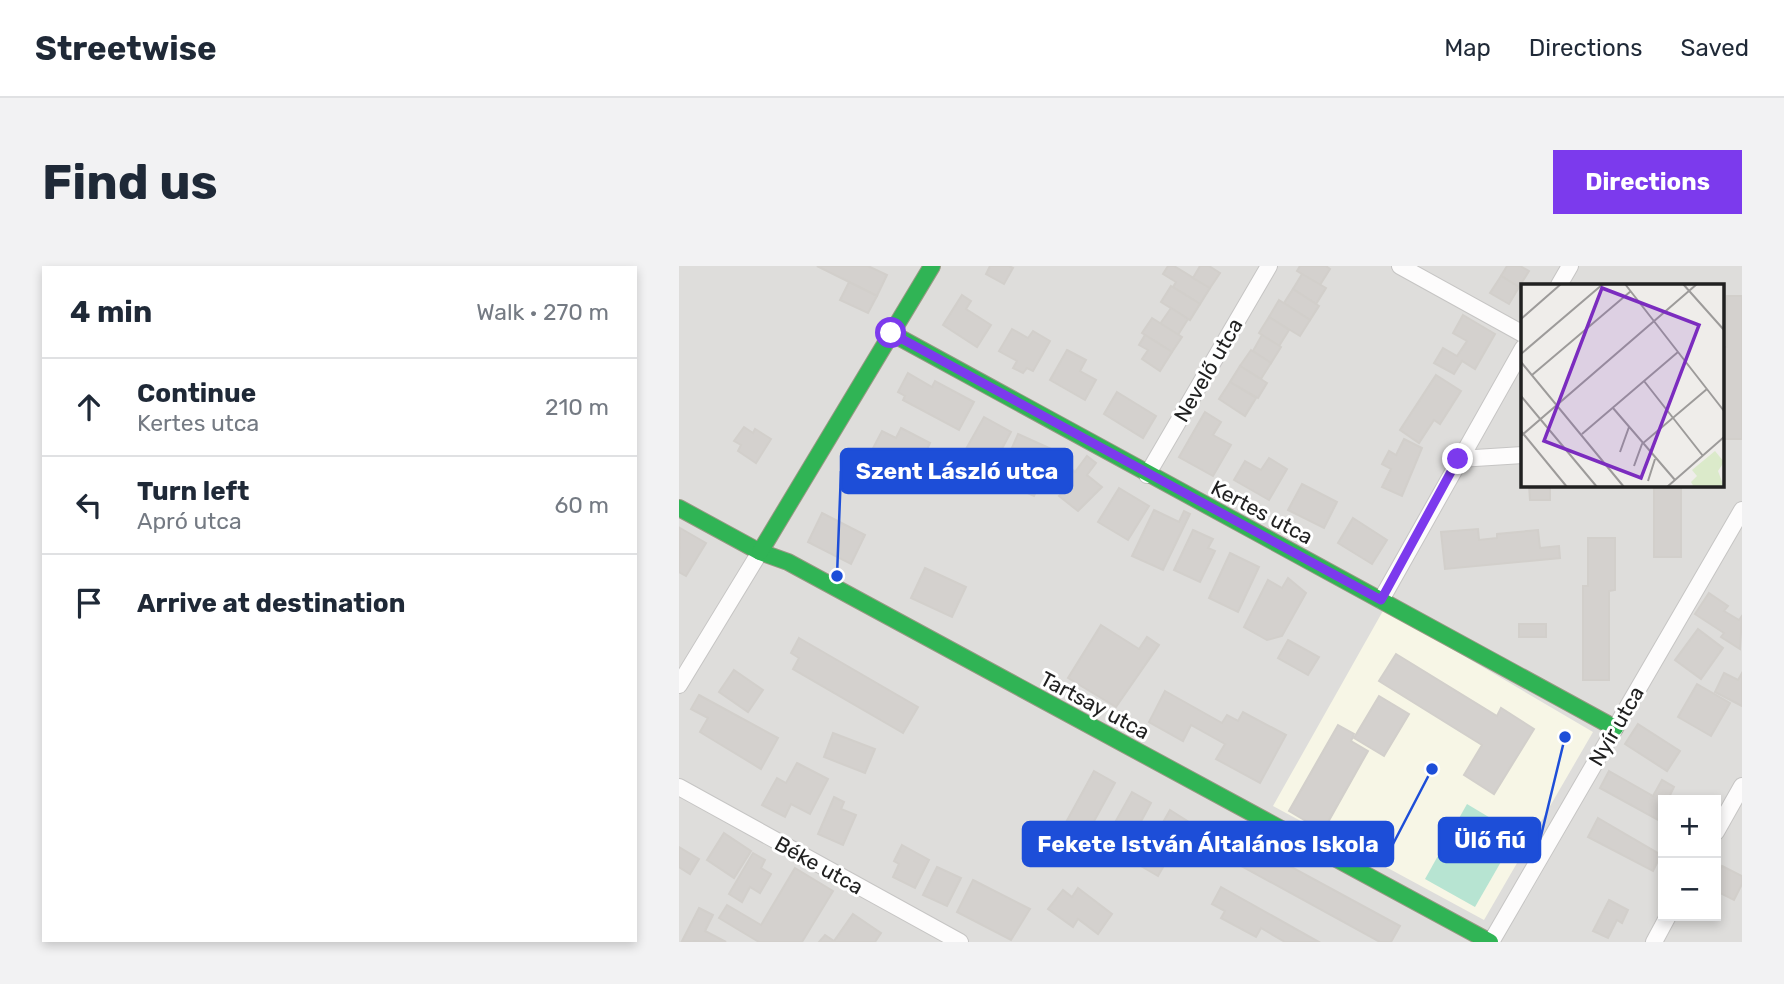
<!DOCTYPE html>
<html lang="en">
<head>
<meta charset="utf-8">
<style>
  body { margin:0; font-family:Rubik,sans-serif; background:#f2f2f3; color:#1f2937 }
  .controls { position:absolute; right:21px; bottom:21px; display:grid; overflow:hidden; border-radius:0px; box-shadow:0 4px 10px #0003 }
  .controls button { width:63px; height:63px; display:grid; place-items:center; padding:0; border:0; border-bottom:2px solid #e0e1e3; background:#fff; color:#1f2937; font:35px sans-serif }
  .stop { position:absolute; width:21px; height:21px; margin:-16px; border:5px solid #7c3aed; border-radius:50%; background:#fff }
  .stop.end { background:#7c3aed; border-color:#fff; box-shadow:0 2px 7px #0008 }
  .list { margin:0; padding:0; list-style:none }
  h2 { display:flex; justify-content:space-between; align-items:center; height:91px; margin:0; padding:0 28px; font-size:30px }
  h2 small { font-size:23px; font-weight:400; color:#747a83 }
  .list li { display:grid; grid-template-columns:46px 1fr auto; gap:21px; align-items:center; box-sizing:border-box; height:98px; padding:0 28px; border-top:2px solid #e0e1e3 }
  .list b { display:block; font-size:26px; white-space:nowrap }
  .list p { margin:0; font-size:23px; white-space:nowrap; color:#747a83 }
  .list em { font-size:23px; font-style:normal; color:#747a83 }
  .icon { flex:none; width:38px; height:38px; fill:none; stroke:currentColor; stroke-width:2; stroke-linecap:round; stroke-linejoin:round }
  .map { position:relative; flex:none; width:1063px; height:676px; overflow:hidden; border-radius:0px }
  header { display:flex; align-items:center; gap:42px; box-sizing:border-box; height:98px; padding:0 35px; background:#fff; border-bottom:2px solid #e0e1e3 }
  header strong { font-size:33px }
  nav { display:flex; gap:38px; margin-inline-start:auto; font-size:24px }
  .intro { display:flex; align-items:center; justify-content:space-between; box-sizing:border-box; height:168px; padding:0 42px }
  h1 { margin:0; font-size:49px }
  .button { padding:18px 32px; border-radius:0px; background:#7c3aed; color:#fff; font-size:24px; font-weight:700 }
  main { display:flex; gap:42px; padding:0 42px }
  aside { flex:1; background:#fff; border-radius:0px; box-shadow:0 4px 10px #0003 }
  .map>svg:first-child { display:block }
  .residential { fill:#dedddb; fill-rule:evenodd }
  .education { fill:#f7f6e6 }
  .pitch { fill:#b7e4d2 }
  .building { fill:#d4d1ce; stroke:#d2cfcb; stroke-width:2 }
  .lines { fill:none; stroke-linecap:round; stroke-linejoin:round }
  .street-casing { stroke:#c6c5c4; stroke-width:18 }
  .fast-casing { stroke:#969882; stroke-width:18 }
  .street { stroke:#fdfcfc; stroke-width:16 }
  .fast { stroke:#30b455; stroke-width:16 }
  .route { stroke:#7c3aed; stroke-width:9 }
  .labels { text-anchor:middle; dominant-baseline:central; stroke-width:6; stroke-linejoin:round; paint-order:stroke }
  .street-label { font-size:21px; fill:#212121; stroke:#fff }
  .inset-road { fill:none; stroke:#9d9b9a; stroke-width:2 }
  .view { fill:#7b2cbf; fill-opacity:0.15; stroke:#7b2cbf; stroke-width:3.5 }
  .inset-edge { fill:none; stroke:#212121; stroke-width:3.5 }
  .leader { fill:none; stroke:#1d4ed8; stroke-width:2.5 }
  .callout-dot { fill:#1d4ed8; stroke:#fff; stroke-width:2.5 }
  .callout { fill:#1d4ed8; stroke:#1d4ed8; stroke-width:2.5 }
  .callout-label { font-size:23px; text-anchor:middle; font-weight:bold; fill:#fff }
</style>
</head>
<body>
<header>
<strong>Streetwise</strong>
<nav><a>Map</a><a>Directions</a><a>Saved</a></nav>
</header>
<div class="intro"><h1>Find us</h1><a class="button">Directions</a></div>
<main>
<aside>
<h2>4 min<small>Walk · 270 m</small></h2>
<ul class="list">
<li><svg class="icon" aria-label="ahead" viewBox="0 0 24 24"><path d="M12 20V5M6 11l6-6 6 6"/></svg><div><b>Continue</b><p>Kertes utca</p></div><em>210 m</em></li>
<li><svg class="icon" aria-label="left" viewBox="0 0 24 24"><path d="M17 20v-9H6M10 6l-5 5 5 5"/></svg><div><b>Turn left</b><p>Apró utca</p></div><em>60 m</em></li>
<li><svg class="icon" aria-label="arrive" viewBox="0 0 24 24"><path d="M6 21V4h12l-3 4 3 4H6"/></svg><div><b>Arrive at destination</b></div></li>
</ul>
</aside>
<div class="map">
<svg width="1063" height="676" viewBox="0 0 1063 676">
  <rect width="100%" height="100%" fill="#efedea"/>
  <path class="residential" d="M0,0h1063v676h-1063zM844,19h200v200h-200zM984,534h53v116h-53z"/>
  <polygon class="education" points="705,343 914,466 805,654 594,540"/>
  <polygon class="pitch" points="788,538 838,568 796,641 746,613"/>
  <g class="building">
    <polygon points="138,0 189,0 208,9 198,30"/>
    <polygon points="311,0 330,0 334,2 325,18 307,8"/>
    <polygon points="489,0 495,0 531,22 521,38 494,21 497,16 484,8"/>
    <polygon points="521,0 530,0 541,7 531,22 514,12"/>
    <polygon points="621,0 647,0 651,3 641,19 618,5"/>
    <polygon points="828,0 841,0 850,5 840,21 822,10"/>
    <polygon points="623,8 647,22 637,38 614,23"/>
    <polygon points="822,10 840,21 830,38 811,27"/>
    <polygon points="170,16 198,30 189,47 161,34"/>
    <polygon points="492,20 521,38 511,54 482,36"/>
    <polygon points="614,23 640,40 631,54 605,37"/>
    <polygon points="283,29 292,35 287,43 312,59 298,81 264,59"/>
    <polygon points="1048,30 1063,30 1063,173 1044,173 1044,81 1048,81"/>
    <polygon points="600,34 631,54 621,70 590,51"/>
    <polygon points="492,42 509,53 499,69 481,58"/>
    <polygon points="784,49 816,68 796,103 783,95 775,108 755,97 764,82 778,90 788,75 774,67"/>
    <polygon points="590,51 610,64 600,80 580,67"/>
    <polygon points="473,52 503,71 493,86 463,67"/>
    <polygon points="333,63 349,72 354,65 371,75 354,105 348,102 344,107 334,102 338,95 320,85"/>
    <polygon points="466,69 493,86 481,105 463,93 469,84 460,79"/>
    <polygon points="583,69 602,81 592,97 574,85"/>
    <polygon points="388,84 407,94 401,105 417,114 406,134 371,114"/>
    <polygon points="572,84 592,97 582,113 561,100"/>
    <polygon points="561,100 588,117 579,132 551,116"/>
    <polygon points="229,107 253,121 256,115 295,136 280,164 224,134 226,130 219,126"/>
    <polygon points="757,109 782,125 761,158 755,154 740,177 721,164"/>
    <polygon points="551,116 577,132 566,150 540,133"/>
    <polygon points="438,126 477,150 464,172 425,148"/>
    <polygon points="526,146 542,156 534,169 552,179 534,210 500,191"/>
    <polygon points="305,151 332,166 311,205 283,190"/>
    <polygon points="65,161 74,167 76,163 92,173 77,197 59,185 62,179 55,175"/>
    <polygon points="222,162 251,177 236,209 192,186 203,165 217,172"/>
    <polygon points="339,168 379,186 365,219 361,217 355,230 319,214"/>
    <polygon points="725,173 743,182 723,230 703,221 712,203 703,198 710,185 717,189"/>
    <polygon points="408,190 417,197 408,209 423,221 399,245 380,230 385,225 376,217 389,200 396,206"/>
    <polygon points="590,192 608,203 590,234 555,214 566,195 582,204"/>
    <polygon points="623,218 658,236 645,262 609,244"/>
    <polygon points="850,219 871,219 871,234 851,234"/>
    <rect x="975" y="219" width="27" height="72"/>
    <polygon points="440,222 470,240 449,274 419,256"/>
    <polygon points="475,244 500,256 505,245 511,248 484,304 453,290"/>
    <polygon points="143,247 186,269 172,298 129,276"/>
    <polygon points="674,252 708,274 693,298 659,277"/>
    <polygon points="1,262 27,277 7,310 0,306"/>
    <polygon points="799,263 800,274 818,272 818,268 859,264 861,282 880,280 881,292 766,303 762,266"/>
    <polygon points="514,264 534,273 529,282 536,285 521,316 495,304"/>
    <polygon points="909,272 936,272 936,324 930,325 930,414 904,414 904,320 909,320"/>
    <polygon points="551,287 580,301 559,346 530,332"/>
    <polygon points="246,302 287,321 273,351 232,332"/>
    <polygon points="609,312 627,327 603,370 588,374 565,361 589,314 603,322"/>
    <polygon points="1030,327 1049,340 1045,345 1060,354 1063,350 1061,383 1042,371 1045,367 1016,348"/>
    <rect x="840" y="358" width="27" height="13"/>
    <polygon points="422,359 460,383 468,371 480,379 437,441 389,412"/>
    <polygon points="1019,363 1044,382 1022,413 996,394"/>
    <polygon points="120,372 239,441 224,467 114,403 120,392 112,387"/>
    <polygon points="609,374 640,391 629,409 599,392"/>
    <polygon points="717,388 818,450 822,442 855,463 815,528 785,509 803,479 700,415"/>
    <polygon points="55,404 84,424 69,446 40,426"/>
    <polygon points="1045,407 1059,414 1063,407 1063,440 1036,426"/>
    <polygon points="1018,418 1051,437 1032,470 999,451"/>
    <polygon points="486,425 543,457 548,449 559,455 564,446 607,469 581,517 537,493 546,478 512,459 504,475 470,456"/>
    <polygon points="20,429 99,472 82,503 21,466 29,452 12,443"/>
    <polygon points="700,430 730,448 705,490 675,472"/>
    <polygon points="959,458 1001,485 988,505 946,478"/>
    <polygon points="659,459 675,468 672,475 689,485 644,565 610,545"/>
    <polygon points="154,467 196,483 186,507 145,491"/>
    <polygon points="118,497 149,513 131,548 112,538 106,551 83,539 98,512 107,517"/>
    <polygon points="415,505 436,517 407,570 386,558"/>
    <polygon points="930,505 974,530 983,514 995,521 991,529 998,533 984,534 984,545 979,554 921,522"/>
    <polygon points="453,526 472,537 444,589 424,578"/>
    <polygon points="155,531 165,536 162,543 177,549 164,579 139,568"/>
    <polygon points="491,544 510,556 479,610 460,599"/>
    <polygon points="919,552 982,589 974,605 909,571"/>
    <polygon points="535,559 721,660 712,676 701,676 524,579"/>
    <polygon points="45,567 72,585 55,612 28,594"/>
    <polygon points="223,579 250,594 236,622 214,611 220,598 215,595"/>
    <polygon points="0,581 20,593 11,608 0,601"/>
    <polygon points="74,587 86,594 82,602 92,608 81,627 71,621 63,636 50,628"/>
    <polygon points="1043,600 1063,610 1063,618 1055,634 1037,625 1037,612"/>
    <polygon points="258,601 282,612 268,640 244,629"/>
    <polygon points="116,602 154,625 123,676 80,676 40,652 48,639 82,659"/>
    <polygon points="294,614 351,643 332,674 278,646"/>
    <polygon points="542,621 640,676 606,676 582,662 577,671 542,652 546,645 533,638"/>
    <polygon points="399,622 433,648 419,668 399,653 394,661 369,643 384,624 393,631"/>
    <polygon points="930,634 949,644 943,657 938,654 929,672 914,665"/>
    <polygon points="20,642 34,649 26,665 47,676 3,675"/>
    <polygon points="174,648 202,667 196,676 140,676 146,669 155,675"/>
  </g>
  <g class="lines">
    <g class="street-casing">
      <g id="street">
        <polyline points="721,0 844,68"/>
        <polyline points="880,19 891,0"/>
        <polyline points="780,193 844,189"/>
        <polyline points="468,209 590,0"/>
        <polyline points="702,334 844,82"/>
        <polyline points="0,419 81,286"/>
        <polyline points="0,521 281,676"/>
        <polyline points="1037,566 1063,520"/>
        <polyline points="812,676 1063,244"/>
        <polyline points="975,676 989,650"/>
      </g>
    </g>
    <g class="fast-casing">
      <g id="fast">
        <polyline points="212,67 936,462"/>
        <polyline points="0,242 81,286 109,296 811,676"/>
        <polyline points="81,286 253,0"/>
      </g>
    </g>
    <use href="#street" class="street"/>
    <use href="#fast" class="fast"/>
  </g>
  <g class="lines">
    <polyline class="route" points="212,67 702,334 779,193"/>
  </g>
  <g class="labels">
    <g class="street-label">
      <text transform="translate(529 104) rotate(-60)">Nevelő utca</text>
      <text transform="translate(583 246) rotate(28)">Kertes utca</text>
      <text transform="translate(416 439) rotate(28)">Tartsay utca</text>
      <text transform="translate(937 460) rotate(-60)">Nyír utca</text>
      <text transform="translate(140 599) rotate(29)">Béke utca</text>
    </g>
  </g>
  <g transform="translate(842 18)">
    <rect width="203" height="203" fill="#efedea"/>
    <path d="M194,167l9,11 -6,9 6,16h-30l-3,-5 6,-6 -5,-6z" fill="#dbeaca"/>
    <path class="inset-road" d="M104,0l99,127M162,0l41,46M0,35l40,-35M0,70l82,-70M0,78l103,125M11,91l99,-84M123,97l59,75M0,112l76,91M92,124l62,72M0,147l46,56M61,150l96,-82M0,152l176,-152M99,168l9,-25M113,182l8,-22 65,-55M127,197l7,-22M146,203l57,-50"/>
    <path class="view" d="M81,4l97,37 -58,153 -97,-37z"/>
    <rect width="203" height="203" class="inset-edge"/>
  </g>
  <path class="leader" d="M158 310L162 205M886 471L861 574M753 503L714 578"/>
  <g class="callout-dot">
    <circle cx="158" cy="310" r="7"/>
    <circle cx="886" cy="471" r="7"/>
    <circle cx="753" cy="503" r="7"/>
  </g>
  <g class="callout">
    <rect x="162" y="183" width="231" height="44" rx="7"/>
    <rect x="760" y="552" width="101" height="44" rx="7"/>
    <rect x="344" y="556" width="370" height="44" rx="7"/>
  </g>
  <g class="callout-label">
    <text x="278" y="213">Szent László utca</text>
    <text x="811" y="582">Ülő fiú</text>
    <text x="529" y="586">Fekete István Általános Iskola</text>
  </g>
</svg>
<div class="controls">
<button>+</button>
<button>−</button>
</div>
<div class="stop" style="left:212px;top:67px"></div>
<div class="stop end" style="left:779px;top:193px"></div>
</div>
</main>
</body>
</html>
